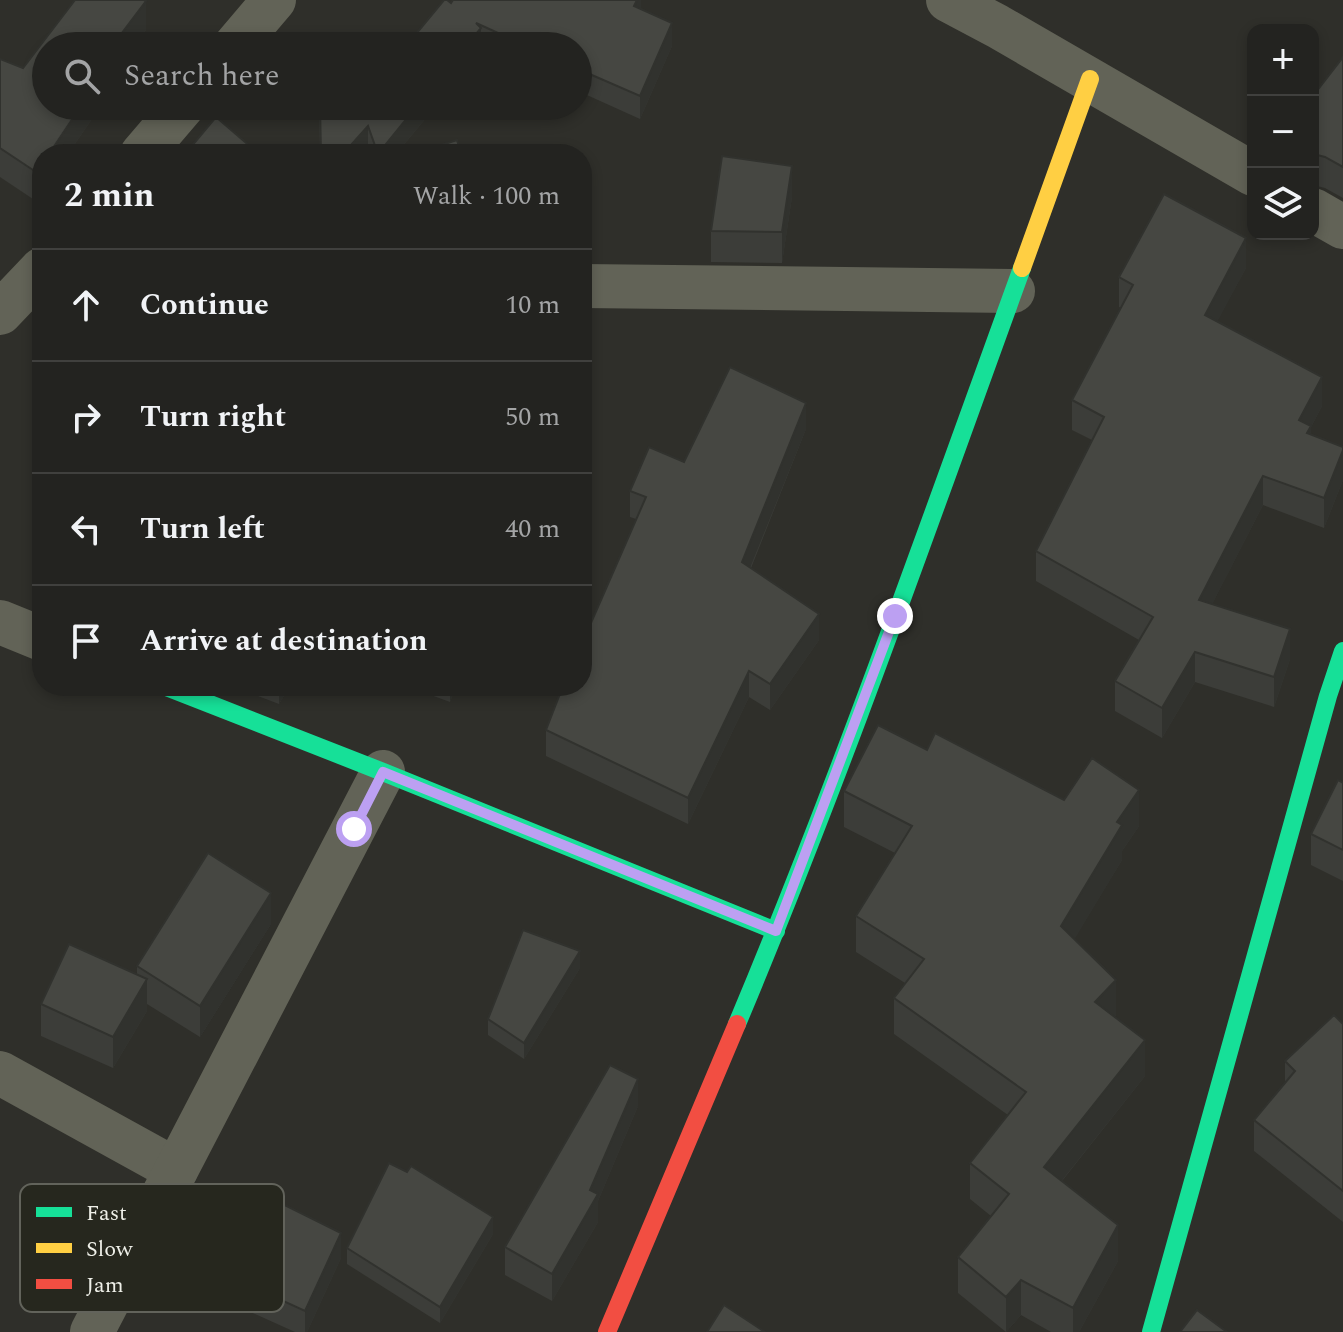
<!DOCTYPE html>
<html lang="en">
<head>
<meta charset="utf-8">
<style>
  body { margin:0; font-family:Spectral,serif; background:#2f2f2d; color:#f1f3f6 }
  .controls { position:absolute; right:24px; top:24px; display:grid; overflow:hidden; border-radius:16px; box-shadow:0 4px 12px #0003 }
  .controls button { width:72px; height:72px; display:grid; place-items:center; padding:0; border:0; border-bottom:2px solid #40403e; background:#232320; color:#f1f3f6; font:40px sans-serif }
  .stop { position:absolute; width:24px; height:24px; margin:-18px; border:6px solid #bca0f2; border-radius:50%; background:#fff }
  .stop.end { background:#bca0f2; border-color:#fff; box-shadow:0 2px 8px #0008 }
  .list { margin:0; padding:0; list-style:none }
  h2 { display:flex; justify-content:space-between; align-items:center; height:104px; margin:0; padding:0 32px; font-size:34px }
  h2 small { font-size:26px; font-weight:400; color:#a3a4a5 }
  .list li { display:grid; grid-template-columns:52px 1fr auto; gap:24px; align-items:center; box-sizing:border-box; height:112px; padding:0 32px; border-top:2px solid #40403e }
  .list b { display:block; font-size:30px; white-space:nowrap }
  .list em { font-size:26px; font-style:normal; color:#a3a4a5 }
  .icon { flex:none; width:44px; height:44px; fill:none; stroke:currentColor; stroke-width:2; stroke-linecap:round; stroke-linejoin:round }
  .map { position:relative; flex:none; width:1343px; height:1332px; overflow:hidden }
  .search { position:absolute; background:#232320; box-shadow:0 4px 12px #0003; left:32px; top:32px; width:560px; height:88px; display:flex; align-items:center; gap:20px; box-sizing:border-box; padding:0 28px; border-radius:44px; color:#a3a4a5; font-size:30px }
  .panel { position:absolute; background:#232320; box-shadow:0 4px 12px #0003; left:32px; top:144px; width:560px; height:552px; border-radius:32px }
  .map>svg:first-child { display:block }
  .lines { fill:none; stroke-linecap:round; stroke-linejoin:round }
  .street { stroke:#626357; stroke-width:44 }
  .fast { stroke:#16e098; stroke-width:18 }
  .slow { stroke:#ffcf43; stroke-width:18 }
  .jam { stroke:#f24e42; stroke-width:18 }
  .wall { fill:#3c3d39 }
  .shaded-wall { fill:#31322e }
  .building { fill:#464742; stroke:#31322e; stroke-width:2 }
  .route { stroke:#bca0f2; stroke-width:10 }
  .key { fill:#26271e; stroke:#62635b; stroke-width:2 }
  .key-label { font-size:22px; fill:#eeefe8 }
</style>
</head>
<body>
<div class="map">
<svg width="1343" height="1332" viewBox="0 0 1343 1332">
  <rect width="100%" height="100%" fill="#2f2f2a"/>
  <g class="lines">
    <g class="street">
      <polyline points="948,0 997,26 1253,174"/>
      <polyline points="235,46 274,0"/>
      <polyline points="142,154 183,106"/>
      <polyline points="1313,210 1343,227"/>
      <polyline points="582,286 1013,291"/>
      <polyline points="0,313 42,269"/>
      <polyline points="0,622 42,639"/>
      <polyline points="0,1073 176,1170"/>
      <polyline points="92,1332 383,772"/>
    </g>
    <g class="fast">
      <polyline points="164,686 383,772 776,931"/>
      <path d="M737,1024c104,-248 193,-503 285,-756"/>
      <polyline points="1151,1332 1328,696 1343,651"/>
    </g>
    <polyline class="slow" points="1022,268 1090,79"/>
    <polyline class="jam" points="607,1332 737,1024"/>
  </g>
  <g class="wall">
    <polygon points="75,0 144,0 146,1 146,30 134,46 46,46 46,106 96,106 96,113 68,154 42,154 42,192 36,201 0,177 0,59 23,68"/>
    <polygon points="641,0 641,9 672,46 640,119 578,91 578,46 406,46 451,3"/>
    <polygon points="1343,57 1343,198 1325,188 1313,185 1313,96"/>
    <polygon points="319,106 436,106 396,154 370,154 368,149 363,154 320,154"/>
    <polygon points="792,197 782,263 711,262 711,231"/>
    <polygon points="1246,268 1217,321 1322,406 1311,427 1311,434 1343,447 1343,480 1324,528 1263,505 1212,604 1290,659 1274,707 1195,682 1162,738 1115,711 1115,681 1139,640 1036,581 1036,551 1092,440 1072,430 1072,400 1121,308 1119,307 1119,277"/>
    <polygon points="806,429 751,568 819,640 770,710 749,697 688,824 546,756 546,730 559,696 538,686 582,686 591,623 636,519 630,517 630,491 684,462"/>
    <polygon points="232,686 290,686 279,704"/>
    <polygon points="406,686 456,686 450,702"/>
    <polygon points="927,750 1139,826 1122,851 1122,860 1074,939 1116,1015 1114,1017 1145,1076 1062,1181 1118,1261 1079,1332 1051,1332 1021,1315 1006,1332 958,1293 958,1257 991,1216 970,1199 970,1163 1008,1115 894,1034 894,998 905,983 856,952 856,916 895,853 844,827 844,791"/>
    <polygon points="1343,783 1343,881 1311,865 1311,834"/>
    <polygon points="271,924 200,1037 147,1004 147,1011 113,1068 41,1036 41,1004 137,975 137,966"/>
    <polygon points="580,968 524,1059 488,1035 488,1019"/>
    <polygon points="1343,1024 1343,1222 1254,1151 1254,1120 1285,1083 1285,1061"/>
    <polygon points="638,1106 598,1201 598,1222 552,1301 505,1275 505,1247"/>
    <polygon points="493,1234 440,1323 347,1264 347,1248"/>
    <polygon points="341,1258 307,1332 295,1332 246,1310 203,1287 203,1262"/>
  </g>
  <g class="shaded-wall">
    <polygon points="635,0 641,0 641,15 634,6"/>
    <polygon points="146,1 146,30 134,46 112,46"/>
    <polygon points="672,23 672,46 640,119 640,96"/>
    <polygon points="481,28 481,46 466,46"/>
    <polygon points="81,106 96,106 96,113 68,154 49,154"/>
    <polygon points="417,106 436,106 396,154 378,154"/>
    <polygon points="368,126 368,149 363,154 343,154"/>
    <polygon points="42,164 42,192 36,201 36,172"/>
    <polygon points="792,166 792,197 782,263 782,232"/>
    <polygon points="1246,238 1246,268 1205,345 1205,315"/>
    <polygon points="1322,377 1322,406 1311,427 1311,456 1299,420"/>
    <polygon points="806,403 806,429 742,588 742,562"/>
    <polygon points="1343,450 1343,480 1324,528 1324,498"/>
    <polygon points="1263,476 1263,505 1199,630 1199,600"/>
    <polygon points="819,614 819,640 770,710 770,684"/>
    <polygon points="1290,629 1290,659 1274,707 1274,677"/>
    <polygon points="1195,652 1195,682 1162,738 1162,708"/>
    <polygon points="749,671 749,697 688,824 688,798"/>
    <polygon points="281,686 290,686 279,704 279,688"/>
    <polygon points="450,686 456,686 450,702"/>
    <polygon points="1139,790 1139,826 1122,851 1122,860 1061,962 1061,926 1117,822"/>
    <polygon points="271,893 271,924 200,1037 200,1006"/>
    <polygon points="580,951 580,968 524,1059 524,1043"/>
    <polygon points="147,979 147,1011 113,1068 113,1037"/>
    <polygon points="1116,980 1116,1015 1095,1037 1095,1002"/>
    <polygon points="1145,1040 1145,1076 1044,1203 1044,1167"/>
    <polygon points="638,1079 638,1106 598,1201 598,1222 552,1301 552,1274 590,1190"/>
    <polygon points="493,1217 493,1234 440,1323 440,1307"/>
    <polygon points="1118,1225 1118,1261 1079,1332 1073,1332 1073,1308"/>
    <polygon points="341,1233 341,1258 307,1332 305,1332 305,1311"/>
    <polygon points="1021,1280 1021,1315 1006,1332 1006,1297"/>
  </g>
  <g class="building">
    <polygon points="75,0 144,0 146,1 112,46 46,46 46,106 81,106 49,154 42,154 42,164 36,172 0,148 0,59 23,68"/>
    <polygon points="444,0 447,0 451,3 453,0 637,0 634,6 672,23 640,96 578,69 578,46 527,46 476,23 481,28 466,46 406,46"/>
    <polygon points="1343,57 1343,167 1325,157 1313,154 1313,96"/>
    <polygon points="320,106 417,106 378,154 368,126 343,154 321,154"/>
    <polygon points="216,117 259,154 185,154"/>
    <polygon points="457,140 461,154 414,154"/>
    <polygon points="722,156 792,166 782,232 711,231"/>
    <polygon points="1164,194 1246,238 1205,315 1322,377 1299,420 1311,426 1307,433 1343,447 1343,450 1324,498 1263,476 1199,600 1290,629 1274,677 1195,652 1162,708 1115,681 1153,617 1036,551 1104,417 1072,400 1133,285 1119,277"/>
    <polygon points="730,367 806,403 742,562 819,614 770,684 749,671 688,798 546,730 563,686 582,686 582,619 591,623 646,497 630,491 649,447 684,462"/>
    <polygon points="878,725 927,750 935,733 1064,800 1092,758 1139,790 1117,822 1122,825 1061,926 1116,980 1095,1002 1145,1040 1044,1167 1118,1225 1073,1308 1021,1280 1006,1297 958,1257 1009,1194 970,1163 1026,1092 894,998 924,959 856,916 912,826 844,791"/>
    <polygon points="1338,780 1343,783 1343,850 1311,834"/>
    <polygon points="208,853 271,893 200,1006 137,966"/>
    <polygon points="523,930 580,951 524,1043 488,1019"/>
    <polygon points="69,944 147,979 113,1037 41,1004"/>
    <polygon points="1334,1015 1343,1024 1343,1191 1254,1120 1295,1071 1285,1061"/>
    <polygon points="610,1065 638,1079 590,1190 598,1194 552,1274 505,1247"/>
    <polygon points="389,1163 407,1172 411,1166 493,1217 440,1307 347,1248"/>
    <polygon points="242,1184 341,1233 305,1311 246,1284 203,1262"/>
    <polygon points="724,1305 765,1332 707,1332"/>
    <polygon points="1197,1310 1227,1332 1180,1332"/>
  </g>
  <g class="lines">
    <polyline class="route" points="354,829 383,772 776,931 895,616"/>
  </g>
  <rect x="20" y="1184" width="264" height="128" rx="12" class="key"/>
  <rect x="36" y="1207" width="36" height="10" fill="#16e098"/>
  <rect x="36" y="1243" width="36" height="10" fill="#ffcf43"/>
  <rect x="36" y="1279" width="36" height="10" fill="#f24e42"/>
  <g class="key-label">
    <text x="86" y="1220">Fast</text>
    <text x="86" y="1256">Slow</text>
    <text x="86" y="1292">Jam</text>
  </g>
</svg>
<div class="controls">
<button>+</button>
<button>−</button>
<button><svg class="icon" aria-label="layers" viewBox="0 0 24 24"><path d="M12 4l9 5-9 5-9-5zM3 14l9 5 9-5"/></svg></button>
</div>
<div class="stop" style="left:354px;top:829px"></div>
<div class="stop end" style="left:895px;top:616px"></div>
<div class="search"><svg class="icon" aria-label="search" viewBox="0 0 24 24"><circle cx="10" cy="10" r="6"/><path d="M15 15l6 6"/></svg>Search here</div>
<section class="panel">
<h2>2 min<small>Walk · 100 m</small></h2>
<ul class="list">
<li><svg class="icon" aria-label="ahead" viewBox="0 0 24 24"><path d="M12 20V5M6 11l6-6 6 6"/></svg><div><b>Continue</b></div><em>10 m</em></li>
<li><svg class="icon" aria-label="right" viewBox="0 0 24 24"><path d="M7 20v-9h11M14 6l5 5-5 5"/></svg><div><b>Turn right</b></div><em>50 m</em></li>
<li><svg class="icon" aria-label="left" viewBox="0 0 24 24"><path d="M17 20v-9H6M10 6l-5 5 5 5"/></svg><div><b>Turn left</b></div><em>40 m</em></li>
<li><svg class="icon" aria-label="arrive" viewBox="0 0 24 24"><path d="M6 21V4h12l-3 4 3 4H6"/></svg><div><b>Arrive at destination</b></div></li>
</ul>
</section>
</div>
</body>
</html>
